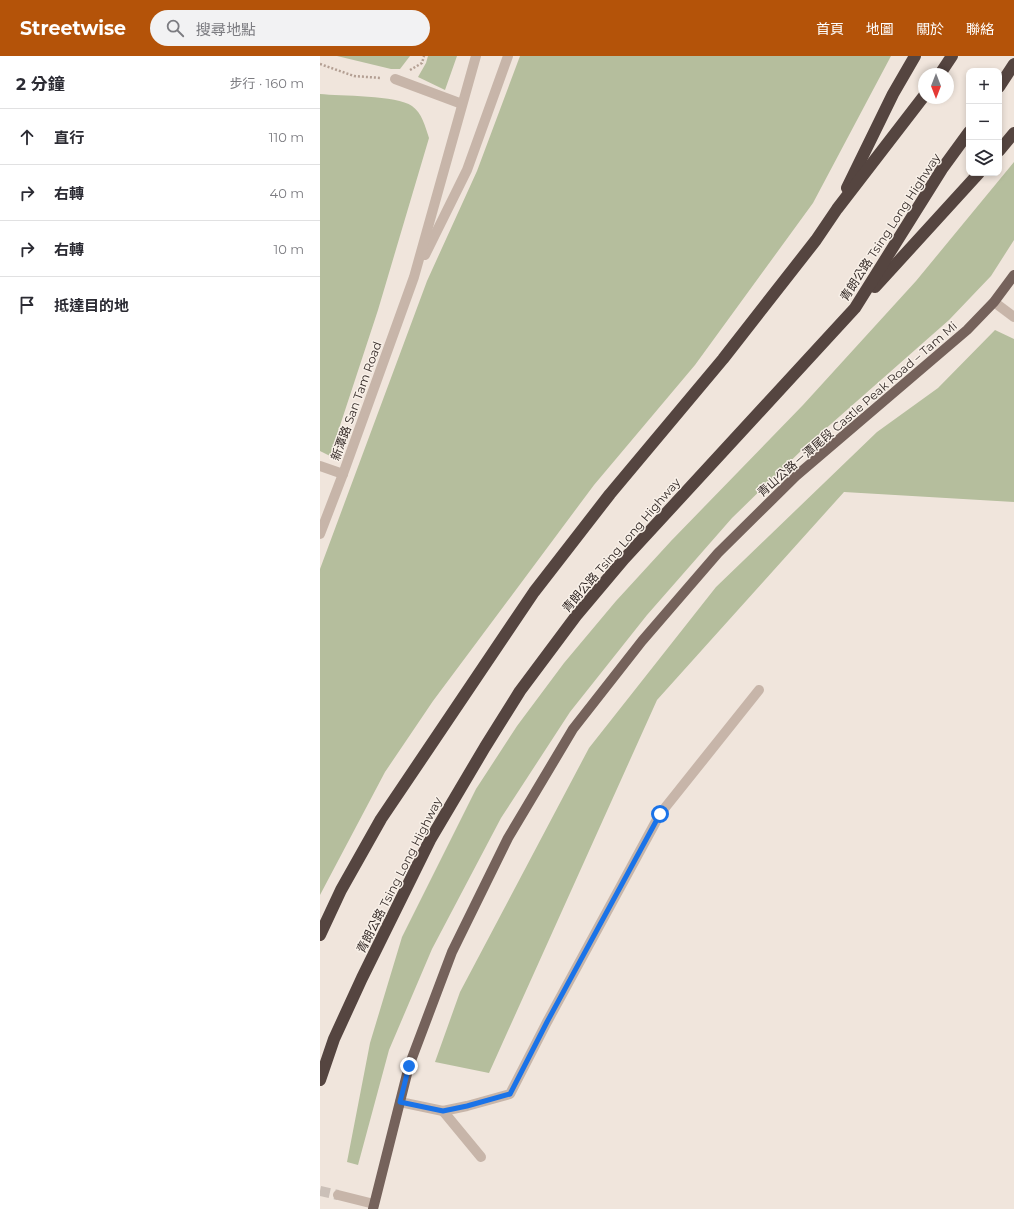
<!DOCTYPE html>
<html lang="zh-TW">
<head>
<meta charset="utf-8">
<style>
  body { margin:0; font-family:Montserrat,"Noto Sans TC",sans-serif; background:#f2f2f3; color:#2b2b33 }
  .controls { position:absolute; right:12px; top:12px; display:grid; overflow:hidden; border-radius:8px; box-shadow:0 2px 6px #0003 }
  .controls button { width:36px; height:36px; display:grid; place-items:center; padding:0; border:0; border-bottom:1px solid #e1e1e2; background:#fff; color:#2b2b33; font:20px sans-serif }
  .compass { position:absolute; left:598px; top:12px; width:36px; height:36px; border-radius:50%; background:#fff; box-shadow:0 2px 6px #0003; rotate:180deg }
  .stop { position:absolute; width:12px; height:12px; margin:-9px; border:3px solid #1a73e8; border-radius:50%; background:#fff }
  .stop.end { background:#1a73e8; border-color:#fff; box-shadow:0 1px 4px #0008 }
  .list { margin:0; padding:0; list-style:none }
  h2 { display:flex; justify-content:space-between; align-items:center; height:52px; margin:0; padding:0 16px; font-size:17px }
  h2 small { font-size:13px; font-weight:400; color:#7c7c81 }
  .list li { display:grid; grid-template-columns:26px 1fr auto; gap:12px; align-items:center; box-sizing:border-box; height:56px; padding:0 16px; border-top:1px solid #e1e1e2 }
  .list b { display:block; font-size:15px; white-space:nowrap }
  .list em { font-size:13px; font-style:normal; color:#7c7c81 }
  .icon { flex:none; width:22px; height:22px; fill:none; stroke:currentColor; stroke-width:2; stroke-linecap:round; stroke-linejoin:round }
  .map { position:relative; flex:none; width:694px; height:1153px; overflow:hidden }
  header { display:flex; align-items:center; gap:24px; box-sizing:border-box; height:56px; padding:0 20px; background:#b45309; color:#fff }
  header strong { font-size:19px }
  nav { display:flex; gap:22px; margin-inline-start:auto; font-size:14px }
  .search { width:280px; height:36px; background:#f2f2f3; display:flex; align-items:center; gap:10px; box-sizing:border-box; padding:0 14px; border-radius:22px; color:#7c7c81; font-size:15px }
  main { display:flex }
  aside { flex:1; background:#fff }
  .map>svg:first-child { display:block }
  .green { fill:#b5be9d }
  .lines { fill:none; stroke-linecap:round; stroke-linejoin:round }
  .minor-tunnel { stroke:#cbc0b8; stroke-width:10; stroke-dasharray:10 5; stroke-linecap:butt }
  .path { stroke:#b39f93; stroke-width:2.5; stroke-dasharray:2 2; stroke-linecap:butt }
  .minor { stroke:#c7b5a9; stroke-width:10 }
  .major { stroke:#75625b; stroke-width:10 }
  .highway { stroke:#554540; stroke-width:12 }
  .route { stroke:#1a73e8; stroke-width:5 }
  .labels { text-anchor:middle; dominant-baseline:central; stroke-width:3; stroke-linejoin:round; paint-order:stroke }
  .street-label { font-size:12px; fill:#352b28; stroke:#f8f0e8 }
</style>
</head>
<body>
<header>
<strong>Streetwise</strong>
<div class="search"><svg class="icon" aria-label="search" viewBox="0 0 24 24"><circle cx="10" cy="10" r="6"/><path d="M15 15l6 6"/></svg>搜尋地點</div>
<nav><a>首頁</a><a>地圖</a><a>關於</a><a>聯絡</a></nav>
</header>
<main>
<aside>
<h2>2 分鐘<small>步行 · 160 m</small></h2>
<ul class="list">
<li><svg class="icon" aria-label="ahead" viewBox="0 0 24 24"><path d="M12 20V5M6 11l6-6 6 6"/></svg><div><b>直行</b></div><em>110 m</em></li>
<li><svg class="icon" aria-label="right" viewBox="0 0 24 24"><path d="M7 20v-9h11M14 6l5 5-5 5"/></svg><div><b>右轉</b></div><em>40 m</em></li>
<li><svg class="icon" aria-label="right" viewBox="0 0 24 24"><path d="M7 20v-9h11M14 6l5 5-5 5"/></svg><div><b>右轉</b></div><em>10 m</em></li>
<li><svg class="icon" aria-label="arrive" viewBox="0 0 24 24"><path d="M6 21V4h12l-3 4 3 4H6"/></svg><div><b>抵達目的地</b></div></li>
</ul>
</aside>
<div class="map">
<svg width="694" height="1153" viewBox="0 0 694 1153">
  <rect width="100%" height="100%" fill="#f0e5dc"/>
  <g class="green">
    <polygon points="17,0 90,0 80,13 71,13"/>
    <polygon points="108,0 137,0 125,34 98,21 106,7"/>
    <polygon points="200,0 571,0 493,147 375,309 274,429 113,645 65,716 0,839 0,513 107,225 157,115"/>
    <path d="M0,38c20,2 77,1 92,12 10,7 13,20 17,32l-51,172 -48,146 -10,-5z"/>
    <polygon points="694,106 694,184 671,220 629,264 486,390 412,462 327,559 250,656 181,762 112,893 69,994 38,1109 27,1106 50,987 82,881 156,733 197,670 244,607 296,545 351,485 483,349 596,225"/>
    <polygon points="675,274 694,283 694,446 524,436 337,644 169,1017 115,1006 140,936 269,692 396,531 557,376 618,332"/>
  </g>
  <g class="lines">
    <polyline class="minor-tunnel" points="0,1135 18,1139"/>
    <g class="path">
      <polyline points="0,8 34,20 61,22"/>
      <polyline points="90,14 102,7 104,0"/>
    </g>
    <g class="minor">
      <polyline points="75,23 142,48"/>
      <polyline points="105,199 147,114 188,0"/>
      <polyline points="674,246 694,261"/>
      <polyline points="0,410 23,418"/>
      <polyline points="0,478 23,418 94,221 156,0"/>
      <polyline points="80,1046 123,1055 147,1050 190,1038 227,966 340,758 439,634"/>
      <polyline points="123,1055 161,1101"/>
      <polyline points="18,1139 54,1148"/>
    </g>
    <polyline class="major" points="53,1153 89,1010 132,896 188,782 253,673 322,585 398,497 476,420 647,274 674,246 694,219"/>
    <g class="highway">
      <polyline points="620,18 632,0"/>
      <polyline points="679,31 694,8"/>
      <polyline points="679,95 694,77"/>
      <polyline points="527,132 573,38 595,0"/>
      <polyline points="555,231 659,117"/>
      <polyline points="0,879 21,834 61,763 214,536 290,438 403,303 496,184 517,153 604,40"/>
      <polyline points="0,1024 14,983 42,922 110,784 165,691 200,635 256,560 304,503 535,252 622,113 649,76"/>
    </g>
  </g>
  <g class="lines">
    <polyline class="route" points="89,1010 80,1046 123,1055 147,1050 190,1038 227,966 340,758"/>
  </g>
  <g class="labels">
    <g class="street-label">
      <text transform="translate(570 171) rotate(-57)">青朗公路 Tsing Long Highway</text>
      <text transform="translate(36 345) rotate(-70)">新潭路 San Tam Road</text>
      <text transform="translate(537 353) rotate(-41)">青山公路－潭尾段 Castle Peak Road – Tam Mi</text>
      <text transform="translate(301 489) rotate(-49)">青朗公路 Tsing Long Highway</text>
      <text transform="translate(79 819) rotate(-63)">青朗公路 Tsing Long Highway</text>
    </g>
  </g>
</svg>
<div class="controls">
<button>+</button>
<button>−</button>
<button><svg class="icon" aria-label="layers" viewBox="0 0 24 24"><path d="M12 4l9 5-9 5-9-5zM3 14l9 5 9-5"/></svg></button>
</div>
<svg class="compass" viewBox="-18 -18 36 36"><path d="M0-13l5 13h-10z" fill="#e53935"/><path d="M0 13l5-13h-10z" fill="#7c7c81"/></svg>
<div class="stop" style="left:340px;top:758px"></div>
<div class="stop end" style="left:89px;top:1010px"></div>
</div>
</main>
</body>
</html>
